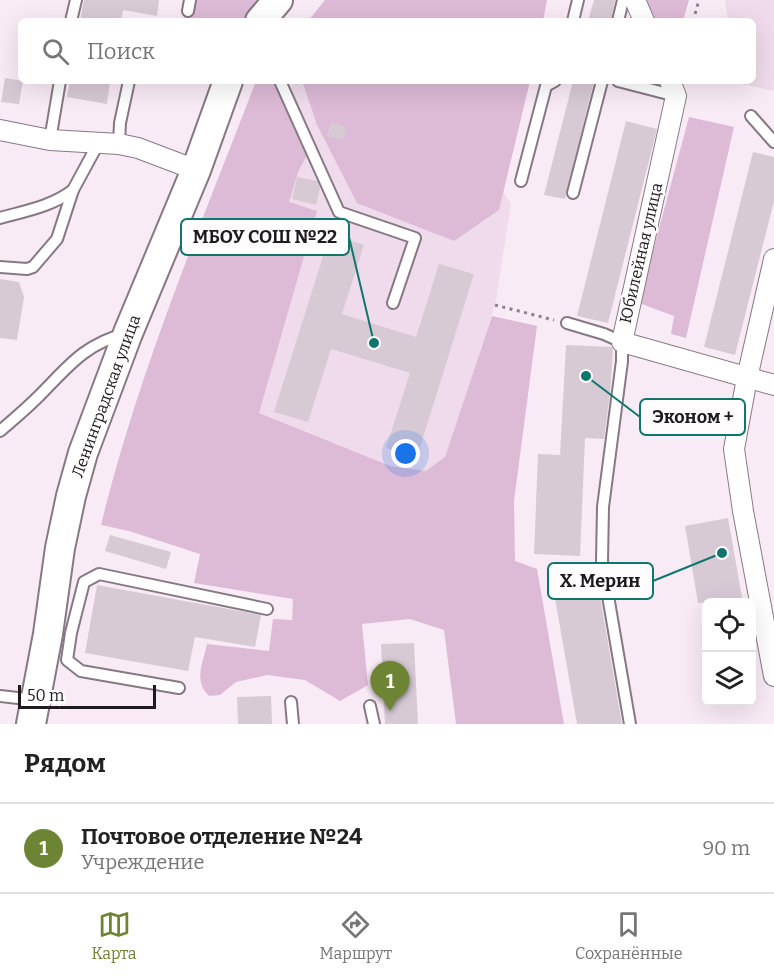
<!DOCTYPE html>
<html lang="ru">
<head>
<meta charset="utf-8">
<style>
  body { margin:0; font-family:Bitter,serif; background:#f2f2f2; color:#222 }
  .controls { position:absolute; right:18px; bottom:18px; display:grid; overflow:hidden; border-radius:9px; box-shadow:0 6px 24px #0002 }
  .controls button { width:54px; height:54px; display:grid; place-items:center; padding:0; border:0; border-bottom:2px solid #e0e0e0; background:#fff; color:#222; font:30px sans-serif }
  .scale { position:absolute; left:18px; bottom:15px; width:138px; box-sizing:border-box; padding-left:6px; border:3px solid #1e1a1d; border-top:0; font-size:16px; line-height:21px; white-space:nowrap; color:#1e1a1d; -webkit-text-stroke:4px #fffcfe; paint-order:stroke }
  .you { position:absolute; left:406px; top:454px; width:21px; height:21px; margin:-15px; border:4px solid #fff; border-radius:50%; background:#1a73e8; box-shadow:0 0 0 9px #1a73e833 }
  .badge { display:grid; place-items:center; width:39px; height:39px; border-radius:50%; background:#6e8435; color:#fff; font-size:20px; font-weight:700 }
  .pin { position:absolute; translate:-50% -50px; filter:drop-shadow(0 2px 3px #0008) }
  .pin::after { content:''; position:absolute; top:32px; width:21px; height:18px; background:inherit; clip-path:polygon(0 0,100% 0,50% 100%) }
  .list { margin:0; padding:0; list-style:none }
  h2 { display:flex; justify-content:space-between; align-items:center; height:78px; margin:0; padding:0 24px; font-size:26px }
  h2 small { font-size:20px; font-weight:400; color:#767676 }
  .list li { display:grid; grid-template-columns:39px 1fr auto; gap:18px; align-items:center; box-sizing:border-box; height:90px; padding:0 24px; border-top:2px solid #e0e0e0 }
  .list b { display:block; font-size:22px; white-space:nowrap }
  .list p { margin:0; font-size:20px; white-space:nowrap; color:#767676 }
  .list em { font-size:20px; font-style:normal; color:#767676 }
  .icon { flex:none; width:33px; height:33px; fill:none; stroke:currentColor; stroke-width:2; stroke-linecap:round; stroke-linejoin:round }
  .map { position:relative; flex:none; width:774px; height:724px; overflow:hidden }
  .search { position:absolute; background:#fff; box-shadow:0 6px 24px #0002; left:18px; right:18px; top:18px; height:66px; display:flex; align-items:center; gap:15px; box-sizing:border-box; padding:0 21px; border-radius:9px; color:#767676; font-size:22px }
  .sheet { height:168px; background:#fff }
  nav { display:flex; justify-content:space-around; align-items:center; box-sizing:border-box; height:84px; border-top:2px solid #e0e0e0; background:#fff; font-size:16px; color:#767676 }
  nav a { display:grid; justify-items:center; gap:3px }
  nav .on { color:#6e8435 }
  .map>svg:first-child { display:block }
  .built { fill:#efdbeb }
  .green { fill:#ddbad6 }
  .building { fill:#d8cad5 }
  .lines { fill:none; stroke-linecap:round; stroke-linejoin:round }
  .lane-casing { stroke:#867983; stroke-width:14 }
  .street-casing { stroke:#867983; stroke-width:22 }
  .secondary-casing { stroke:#867983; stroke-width:32 }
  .path { stroke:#8b8289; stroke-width:3; stroke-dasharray:3 4.5; stroke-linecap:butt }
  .lane { stroke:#fff; stroke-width:10 }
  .street { stroke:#fff; stroke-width:20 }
  .secondary { stroke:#fff; stroke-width:28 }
  .labels { text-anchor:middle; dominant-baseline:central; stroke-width:5; stroke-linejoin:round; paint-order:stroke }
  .street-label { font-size:16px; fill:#1e1a1d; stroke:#fffcfe }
  .leader { fill:none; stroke:#0f766e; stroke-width:2 }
  .callout-dot { fill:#0f766e; stroke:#fffcfe; stroke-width:2 }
  .callout { fill:#fffcfe; stroke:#0f766e; stroke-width:2 }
  .callout-label { font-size:18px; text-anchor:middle; font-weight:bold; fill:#1e1a1d }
</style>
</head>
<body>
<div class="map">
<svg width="774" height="724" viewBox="0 0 774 724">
  <rect width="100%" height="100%" fill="#f9ebf6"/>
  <g class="built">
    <polygon points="725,0 774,0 774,91 737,83 737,81 753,81 753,21 728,21"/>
    <polygon points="293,81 517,81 498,183 511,204 495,305 445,457 412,510 226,448"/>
  </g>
  <g class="green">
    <polygon points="195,0 262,0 248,21 190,21"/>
    <polygon points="325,0 547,0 543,21 308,21"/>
    <polygon points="647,0 689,0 683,21 655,21"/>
    <path d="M256,81h18l34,72 -10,19 -9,30 28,9 -58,202 131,53 36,5 19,-14 47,-141 45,10 -23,175 1,60 22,8 27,155h-108l-12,-94 -34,-11 -48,5 6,61 -28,16 -35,-21 -38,-5 -31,7 -16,13 -11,1c-16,-15 -6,-33 -2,-52l62,7 4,-32 19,1 1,-21 -99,-16 6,-29 -71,-23 -28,-6c37,-152 99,-298 155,-444z"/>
    <polygon points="302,81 530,81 499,210 454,241 357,203 317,125"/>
    <polygon points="689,117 734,127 686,338 671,334 674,316 639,303"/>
  </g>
  <g class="building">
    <polygon points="84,0 159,0 157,16 123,10 121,21 80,21"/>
    <polygon points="594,0 615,0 611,21 588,21"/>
    <polygon points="5,78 23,81 19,104 1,102"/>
    <polygon points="70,81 110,81 107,104 67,97"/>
    <polygon points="573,81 594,81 565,199 544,195"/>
    <polygon points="626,121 657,129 608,323 577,316"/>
    <polygon points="331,122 347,127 343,140 327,136"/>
    <polygon points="753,152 774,157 774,201 735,355 704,347"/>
    <polygon points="297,177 317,181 320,188 316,205 292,199"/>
    <polygon points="330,234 364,245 342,314 416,337 439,264 474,274 417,457 386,448 410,373 331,349 308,422 274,412"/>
    <polygon points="0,279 19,282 24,297 17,340 0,338"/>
    <polygon points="566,345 612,347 613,350 610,393 604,439 585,438 580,556 534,554 538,454 560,455"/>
    <polygon points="728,518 743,603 698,603 685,526"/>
    <polygon points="110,535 171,552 166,569 105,551"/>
    <polygon points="597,579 622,724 577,724 553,587"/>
    <polygon points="97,585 261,615 255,647 195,637 188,671 85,653"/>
    <polygon points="414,643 418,724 385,724 381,644"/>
    <polygon points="271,696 272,724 238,724 237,697"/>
  </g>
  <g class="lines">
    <g class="lane-casing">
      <g id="lane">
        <polyline points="188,11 190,0"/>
        <polyline points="71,21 76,0"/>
        <polyline points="573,21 578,0"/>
        <polyline points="618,21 623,0"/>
        <polyline points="280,81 339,212 415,238 393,303"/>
        <polyline points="618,81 676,96"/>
        <polyline points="751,116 774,142"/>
        <polyline points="50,140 60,81"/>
        <polyline points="119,144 120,123 129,81"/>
        <polyline points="521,181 546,86 555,81"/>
        <polyline points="573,193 602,81"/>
        <path d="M0,218c25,-7 53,-12 73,-28"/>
        <polyline points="0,267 27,269 33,267 57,239 73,190 99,142"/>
        <polyline points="567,323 604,334 622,342 622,361 603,507 602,561 630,724"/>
        <path d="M0,431c13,-11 26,-22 39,-35 28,-28 45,-52 86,-62"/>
        <polyline points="179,688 81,671 67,660 71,633 84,582 99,574 267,609"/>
        <polyline points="0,696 35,700"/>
        <polyline points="291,702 293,724"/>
        <polyline points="370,706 374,724"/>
      </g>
    </g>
    <g class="street-casing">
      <g id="street">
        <polyline points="635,0 644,21"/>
        <polyline points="670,81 676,96 622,342 774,385"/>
        <polyline points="0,130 50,140 119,144 138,148 196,170"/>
        <polyline points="774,259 747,378 734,449 743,511 774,676"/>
      </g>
    </g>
    <g class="secondary-casing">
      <g id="secondary">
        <polyline points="260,21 278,0"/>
        <polyline points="31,724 48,634 60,548 71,496 83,453 128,333 196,170 228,81"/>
      </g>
    </g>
    <g class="path">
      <polyline points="693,21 699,0"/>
      <polyline points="495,305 554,320"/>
    </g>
    <use href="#lane" class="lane"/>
    <use href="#street" class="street"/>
    <use href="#secondary" class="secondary"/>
  </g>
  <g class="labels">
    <g class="street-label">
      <text transform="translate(641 253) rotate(-77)">Юбилейная улица</text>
      <text transform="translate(106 396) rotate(-70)">Ленинградская улица</text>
    </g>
  </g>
  <path class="leader" d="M374 343L349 237M586 376L640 417M722 553L653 581"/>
  <g class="callout-dot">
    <circle cx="374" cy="343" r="6"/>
    <circle cx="586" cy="376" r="6"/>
    <circle cx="722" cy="553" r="6"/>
  </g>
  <g class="callout">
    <rect x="181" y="219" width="168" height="36" rx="6"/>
    <rect x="640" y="399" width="105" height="36" rx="6"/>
    <rect x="548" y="563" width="105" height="36" rx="6"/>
  </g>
  <g class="callout-label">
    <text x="265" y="243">МБОУ СОШ №22</text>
    <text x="693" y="423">Эконом +</text>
    <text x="600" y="587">Х. Мерин</text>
  </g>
</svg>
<div class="controls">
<button><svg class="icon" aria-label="locate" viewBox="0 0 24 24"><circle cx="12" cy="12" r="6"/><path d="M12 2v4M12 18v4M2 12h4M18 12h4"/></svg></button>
<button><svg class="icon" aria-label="layers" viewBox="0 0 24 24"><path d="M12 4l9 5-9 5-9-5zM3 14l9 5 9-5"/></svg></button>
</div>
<div class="scale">50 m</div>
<div class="you"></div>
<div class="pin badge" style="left:390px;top:711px">1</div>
<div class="search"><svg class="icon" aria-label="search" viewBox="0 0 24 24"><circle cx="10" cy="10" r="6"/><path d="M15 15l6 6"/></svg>Поиск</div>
</div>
<section class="sheet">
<h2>Рядом<small></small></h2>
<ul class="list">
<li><span class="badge">1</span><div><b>Почтовое отделение №24</b><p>Учреждение</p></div><em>90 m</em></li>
</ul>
</section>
<nav>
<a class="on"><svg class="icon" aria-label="map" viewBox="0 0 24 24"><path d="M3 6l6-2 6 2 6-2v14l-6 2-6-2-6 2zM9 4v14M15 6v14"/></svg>Карта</a>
<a><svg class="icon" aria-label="directions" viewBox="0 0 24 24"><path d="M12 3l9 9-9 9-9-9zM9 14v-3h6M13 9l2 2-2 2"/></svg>Маршрут</a>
<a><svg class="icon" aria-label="saved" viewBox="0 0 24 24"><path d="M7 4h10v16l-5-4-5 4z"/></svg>Сохранённые</a>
</nav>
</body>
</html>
